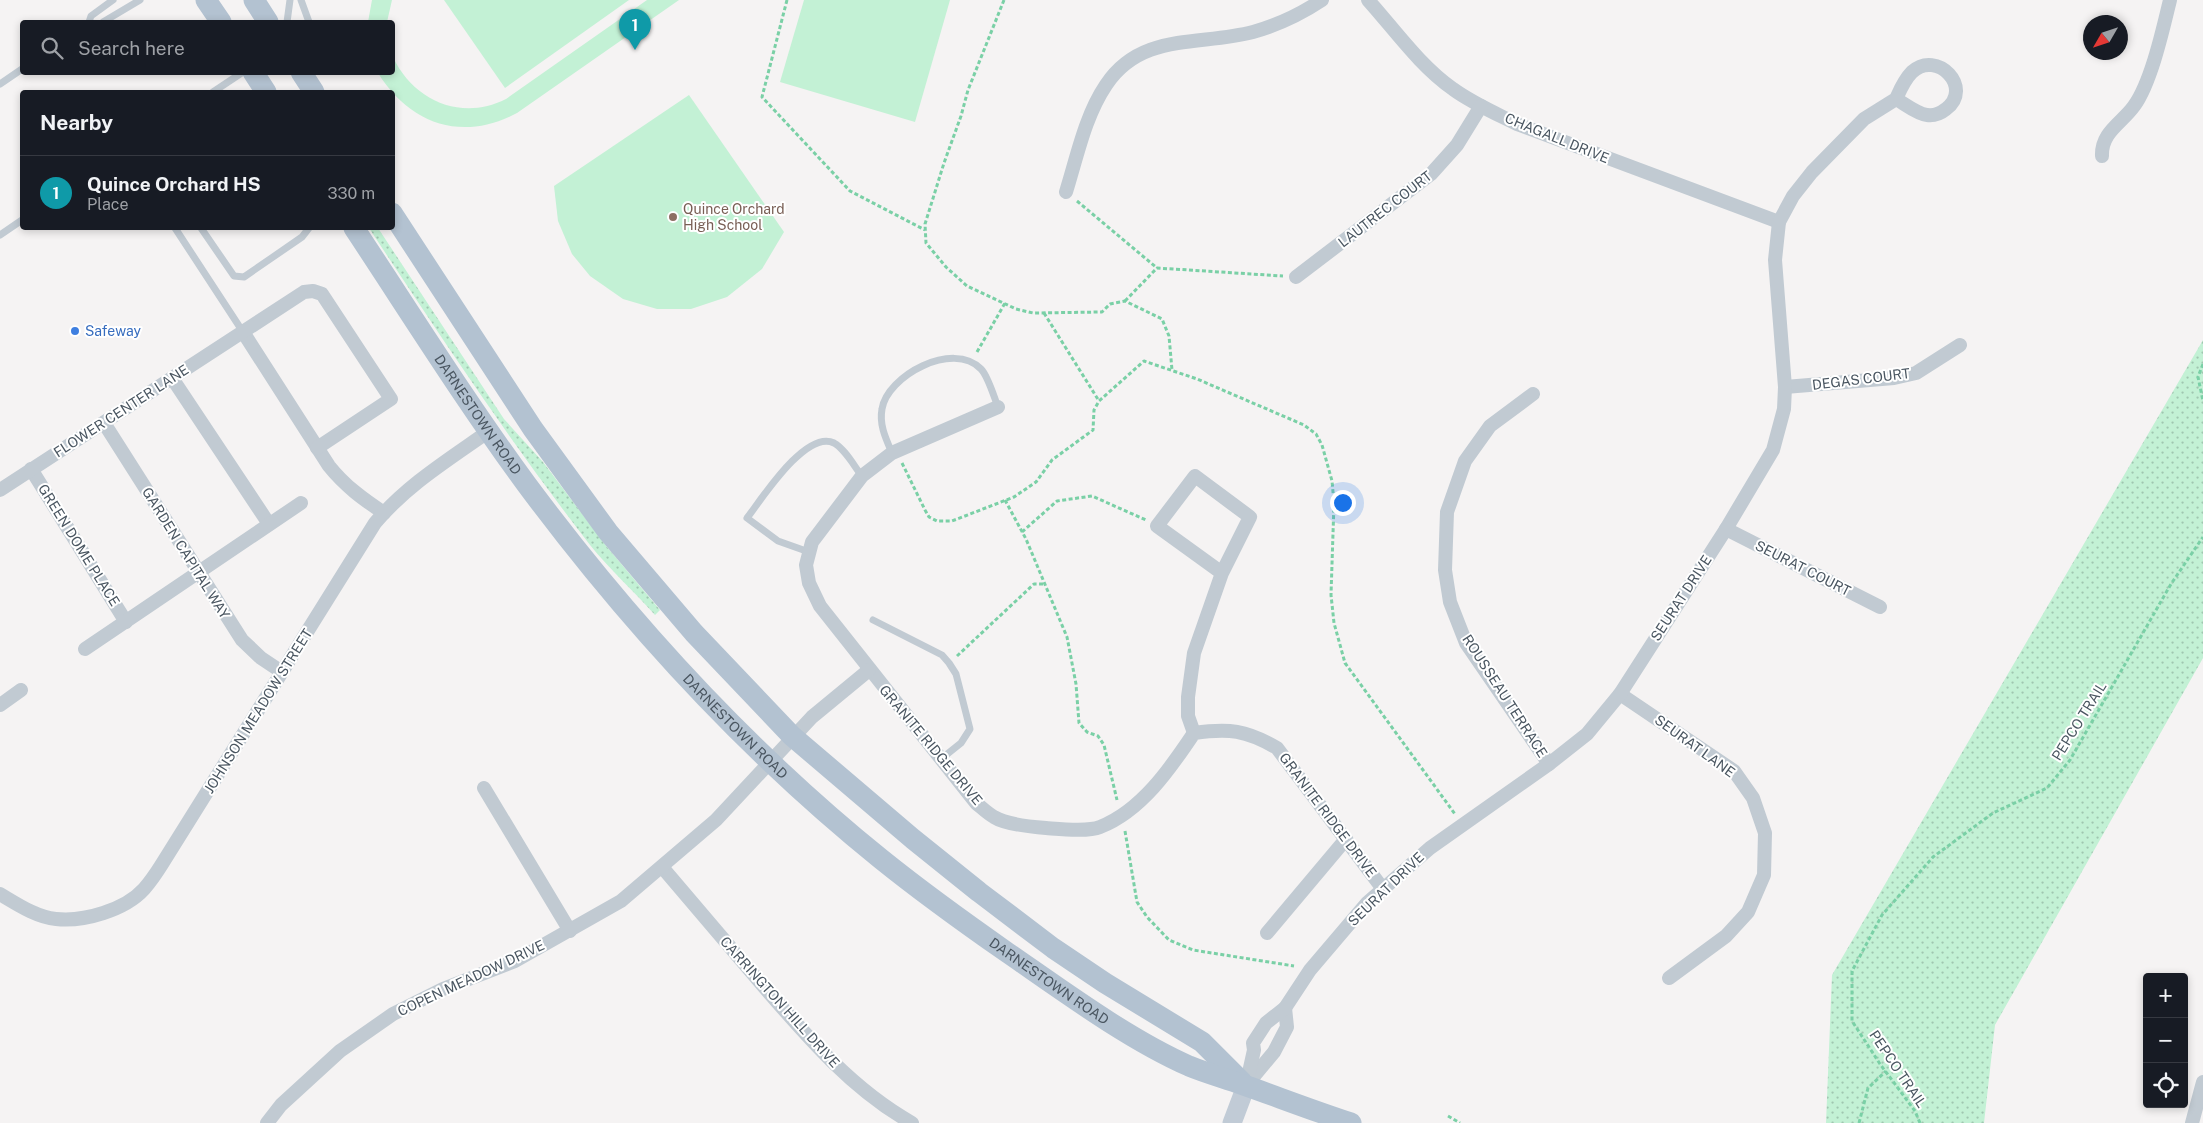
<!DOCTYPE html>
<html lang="en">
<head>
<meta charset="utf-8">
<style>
  body { margin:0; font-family:"Public Sans",sans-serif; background:#242831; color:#f1f3f6 }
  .controls { position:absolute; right:15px; bottom:15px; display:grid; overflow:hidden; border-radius:5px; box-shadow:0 2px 8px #0003 }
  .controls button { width:45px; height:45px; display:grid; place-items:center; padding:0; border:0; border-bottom:1px solid #363941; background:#171b24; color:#f1f3f6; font:25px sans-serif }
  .compass { position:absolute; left:2083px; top:15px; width:45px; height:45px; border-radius:50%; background:#171b24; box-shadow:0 2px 8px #0003; rotate:231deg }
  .you { position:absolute; left:1342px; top:502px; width:18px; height:18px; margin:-12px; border:4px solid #fff; border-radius:50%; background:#1a73e8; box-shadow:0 0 0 8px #1a73e833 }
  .badge { display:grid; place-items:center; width:32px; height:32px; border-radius:50%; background:#db2777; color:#fff; font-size:16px; font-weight:700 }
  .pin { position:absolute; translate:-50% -41px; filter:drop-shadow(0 1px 2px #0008) }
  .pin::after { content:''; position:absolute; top:26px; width:18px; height:15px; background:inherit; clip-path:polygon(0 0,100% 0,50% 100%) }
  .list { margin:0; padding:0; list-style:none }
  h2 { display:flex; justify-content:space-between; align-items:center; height:65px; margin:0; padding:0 20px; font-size:21px }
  h2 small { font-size:16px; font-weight:400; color:#9ea1a6 }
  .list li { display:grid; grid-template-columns:32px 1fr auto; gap:15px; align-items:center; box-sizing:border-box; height:75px; padding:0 20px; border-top:1px solid #363941 }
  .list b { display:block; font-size:19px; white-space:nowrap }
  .list p { margin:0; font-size:16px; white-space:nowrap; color:#9ea1a6 }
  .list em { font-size:16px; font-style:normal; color:#9ea1a6 }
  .icon { flex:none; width:28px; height:28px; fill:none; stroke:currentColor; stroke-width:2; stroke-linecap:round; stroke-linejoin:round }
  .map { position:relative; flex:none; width:2203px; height:1123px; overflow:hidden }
  .search { position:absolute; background:#171b24; box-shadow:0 2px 8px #0003; left:20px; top:20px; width:375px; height:55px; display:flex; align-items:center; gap:12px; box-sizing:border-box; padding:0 18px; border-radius:5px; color:#9ea1a6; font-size:19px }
  .panel { position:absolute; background:#171b24; box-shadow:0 2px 8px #0003; left:20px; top:90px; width:375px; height:140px; border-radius:5px }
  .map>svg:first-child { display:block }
  .grass { fill:url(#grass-dots) }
  .green { fill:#c3f1d5 }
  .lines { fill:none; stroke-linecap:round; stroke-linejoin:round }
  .path { stroke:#7ad0a6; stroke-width:3; stroke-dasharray:4 2.5; stroke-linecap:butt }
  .lane { stroke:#c1cad2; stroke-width:7 }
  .street { stroke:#c1cad2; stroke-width:14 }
  .secondary { stroke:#c1cbd6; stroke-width:19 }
  .primary { stroke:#b3c2d1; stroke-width:21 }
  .education-dot { fill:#8d6e63; stroke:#fff; stroke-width:2 }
  .shop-dot { fill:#3f7fe0; stroke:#fff; stroke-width:2 }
  .labels { text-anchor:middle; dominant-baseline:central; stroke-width:4; stroke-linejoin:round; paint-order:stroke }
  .street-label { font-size:14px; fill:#4a5661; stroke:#fff }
  .education-label { font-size:14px; fill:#785e54; stroke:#fff; text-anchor:start }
  .shop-label { font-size:14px; fill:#366cbe; stroke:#fff; text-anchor:start }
</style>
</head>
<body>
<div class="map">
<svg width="2203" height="1123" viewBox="0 0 2203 1123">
  <defs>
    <pattern id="grass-dots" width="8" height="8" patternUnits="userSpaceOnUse" patternTransform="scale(1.25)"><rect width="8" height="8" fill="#c3f1d5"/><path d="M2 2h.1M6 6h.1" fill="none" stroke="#a0c6b0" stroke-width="1.8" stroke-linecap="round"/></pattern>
  </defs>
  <rect width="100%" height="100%" fill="#f5f3f3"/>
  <g class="grass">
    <path d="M369,228h9l126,191 39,43 64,85 53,63 -5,5c-21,-24 -45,-45 -65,-70 -79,-102 -150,-209 -221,-317z"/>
    <polygon points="2203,340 2203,658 1995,1025 1984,1123 1826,1123 1832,975"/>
  </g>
  <g class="green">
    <polygon points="372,0 392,0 387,22 368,22"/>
    <polygon points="444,0 629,0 505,88"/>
    <path d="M647,0h32l-162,113c-56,30 -108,10 -139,-40l14,-1 1,-15c20,43 68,65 113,42z"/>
    <polygon points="804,0 950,0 915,122 780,82"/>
    <polygon points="689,95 784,232 762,269 727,297 691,309 657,309 623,299 590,276 572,254 558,221 554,186"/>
  </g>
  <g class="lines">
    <g class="path">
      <polyline points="787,0 762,97 850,191 925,230"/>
      <polyline points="1004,0 968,90 961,116 944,163 925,224 926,243 946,267 967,286 1016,309 1033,313 1102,312 1110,304 1125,301 1162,319 1169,336 1172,370"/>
      <polyline points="1077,201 1157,268"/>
      <polyline points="1125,301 1157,268 1283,276"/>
      <polyline points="1044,313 1099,401"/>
      <polyline points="977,352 1005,303"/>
      <polyline points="2203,364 2198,377 2203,401"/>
      <polyline points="902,463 925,510 929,517 937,521 952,521 1014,497 1036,482 1052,460 1093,430 1094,410 1099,401 1144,361 1197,379 1304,425 1316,434 1322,445 1332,481 1334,503 1331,595 1334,623 1345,663 1455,814"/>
      <polyline points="1005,500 1026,539 1067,637 1076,684 1079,723 1087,732 1098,736 1104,745 1117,800"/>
      <polyline points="1022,532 1057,501 1092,496 1146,520"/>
      <polyline points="957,656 1034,584 1045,584"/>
      <polyline points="1125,831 1137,902 1147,917 1169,940 1193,950 1294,966"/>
      <polyline points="1448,1116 1460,1123"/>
      <polyline points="1859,1123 1868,1088 1886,1071"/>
      <polyline points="1920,1123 1915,1111 1880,1064 1852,1021 1852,971 1882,915 1933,857 1993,813 2047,788 2070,760 2171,584 2203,537"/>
    </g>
    <g class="lane">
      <polyline points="301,0 309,22"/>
      <polyline points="89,22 91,16 113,0"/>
      <polyline points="103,22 140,0"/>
      <polyline points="287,22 290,0"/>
      <polyline points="0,84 22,69"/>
      <polyline points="213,92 243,72"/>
      <polyline points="175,228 243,332"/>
      <polyline points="201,228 234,276 244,277 302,237 309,228"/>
      <polyline points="0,235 22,220"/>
      <path d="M892,453c-6,-14 -13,-28 -10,-44 5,-33 71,-69 99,-40 7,7 13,28 17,38"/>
      <path d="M809,552l-31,-11 -31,-23c14,-18 59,-89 87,-75 11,6 20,23 28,33"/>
      <polyline points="873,620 942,655 949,663 956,674 970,729 961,743 941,759"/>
    </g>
    <g class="street">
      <path d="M1368,0c27,30 52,66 85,89 19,14 42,24 64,35l262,98"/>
      <path d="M2102,156c-1,-24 20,-33 32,-50 17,-23 29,-77 36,-106"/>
      <path d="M1066,192c11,-35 19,-76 40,-107 35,-53 94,-39 147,-53 25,-7 48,-18 69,-32"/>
      <polyline points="1296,277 1431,174 1457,145 1481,106"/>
      <path d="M243,332l86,134c16,20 34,33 55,47"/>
      <polyline points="172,378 269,524"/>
      <polyline points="1785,387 1894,378 1916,373 1960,345"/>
      <polyline points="1533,394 1490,426 1465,461 1447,512 1445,570 1450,602 1466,643 1549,764"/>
      <path d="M998,407l-106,46 -30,23 -50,66 -6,23 3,18 11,23 156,197c5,4 11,10 18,14 11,7 39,10 52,11 14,1 42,4 54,-1 41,-16 70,-58 94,-94 35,-5 52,-3 83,15l106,141"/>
      <polyline points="104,423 242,640 261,658 282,672"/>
      <polyline points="31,469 126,622"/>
      <polyline points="0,490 304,292 313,291 322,294 391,399 317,448"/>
      <polyline points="1726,529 1880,607"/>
      <polyline points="85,649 301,503"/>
      <polyline points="1620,694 1734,771 1753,798 1765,833 1764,875 1748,912 1726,936 1669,978"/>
      <polyline points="0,705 21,690"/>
      <polyline points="1194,733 1188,716 1188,697 1194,653 1222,573 1250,517 1195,476 1157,526 1222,573"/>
      <polyline points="484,788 570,931"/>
      <path d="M662,867c32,38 65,76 97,114 45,52 92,108 153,142"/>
      <path d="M0,894c17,10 36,23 56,25 28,3 69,-9 88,-30 7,-8 13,-17 18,-25l213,-341c32,-38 73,-63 114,-92"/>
      <polyline points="1267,933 1346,839"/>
      <polyline points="1249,1082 1274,1052 1287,1027 1285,1008"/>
      <path d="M1246,1086l8,-36 -1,-7 13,-20 19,-15 25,-38 57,-67 63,-55 119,-84 38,-30 33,-40 106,-165 47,-79 11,-41 1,-22 -10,-127 4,-38 14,-26 19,-24 52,-53 32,-20c9,5 21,15 31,16 7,1 14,-2 19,-6 28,-21 -9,-60 -34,-37 -8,8 -12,18 -16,27"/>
      <polyline points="267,1123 281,1105 340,1051 393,1014 443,989 515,961 621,901 716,820 812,717 869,670"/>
      <polyline points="2192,1123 2203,1082"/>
    </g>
    <polyline class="secondary" points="1232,1123 1246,1086"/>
    <g class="primary">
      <polyline points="206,0 221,22"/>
      <polyline points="254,0 268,22"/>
      <polyline points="253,72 266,92"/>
      <polyline points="301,72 314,92"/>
      <polyline points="392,213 533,429 608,532 694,633 792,736 913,839 979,892 1053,948 1105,983 1202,1042 1242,1082"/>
      <path id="s1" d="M354,228c57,86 112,174 173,257 102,137 220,266 354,374 41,33 84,64 127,94 55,38 120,86 181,113 17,7 35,12 52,18 37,13 73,27 110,39"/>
    </g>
  </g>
  <circle class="education-dot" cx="673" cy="217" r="5"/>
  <circle class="shop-dot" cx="75" cy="331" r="5"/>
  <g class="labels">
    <g class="street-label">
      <text transform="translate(1557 138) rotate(22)">CHAGALL DRIVE</text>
      <text transform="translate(1385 209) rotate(-38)">LAUTREC COURT</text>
      <text transform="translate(1861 379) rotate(-7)">DEGAS COURT</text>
      <text transform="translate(121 411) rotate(-33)">FLOWER CENTER LANE</text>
      <text stroke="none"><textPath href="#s1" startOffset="224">DARNESTOWN ROAD</textPath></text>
      <text transform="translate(79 545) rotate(58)">GREEN DOME PLACE</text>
      <text transform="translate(186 553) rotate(58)">GARDEN CAPITAL WAY</text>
      <text transform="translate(1803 568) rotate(27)">SEURAT COURT</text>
      <text transform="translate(1681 598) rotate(-57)">SEURAT DRIVE</text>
      <text transform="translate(1505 696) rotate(57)">ROUSSEAU TERRACE</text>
      <text transform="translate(258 711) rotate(-58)">JOHNSON MEADOW STREET</text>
      <text transform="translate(2079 721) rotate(-58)">PEPCO TRAIL</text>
      <text stroke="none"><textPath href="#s1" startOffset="629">DARNESTOWN ROAD</textPath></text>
      <text transform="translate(931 745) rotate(50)">GRANITE RIDGE DRIVE</text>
      <text transform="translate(1695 746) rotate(36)">SEURAT LANE</text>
      <text transform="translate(1328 815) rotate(53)">GRANITE RIDGE DRIVE</text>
      <text transform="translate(1386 889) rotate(-44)">SEURAT DRIVE</text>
      <text transform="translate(471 978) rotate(-25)">COPEN MEADOW DRIVE</text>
      <text stroke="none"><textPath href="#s1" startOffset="1034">DARNESTOWN ROAD</textPath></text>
      <text transform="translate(780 1002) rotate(48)">CARRINGTON HILL DRIVE</text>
      <text transform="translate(1898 1069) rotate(56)">PEPCO TRAIL</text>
    </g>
    <g class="education-label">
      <text x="683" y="209">Quince Orchard<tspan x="683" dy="16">High School</tspan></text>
    </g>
    <g class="shop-label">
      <text x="85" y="331">Safeway</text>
    </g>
  </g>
</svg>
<div class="controls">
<button>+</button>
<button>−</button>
<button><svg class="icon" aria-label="locate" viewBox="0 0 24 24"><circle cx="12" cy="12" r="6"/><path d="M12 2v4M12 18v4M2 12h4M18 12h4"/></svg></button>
</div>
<svg class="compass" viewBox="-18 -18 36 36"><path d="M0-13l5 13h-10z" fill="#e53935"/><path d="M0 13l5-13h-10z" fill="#9ea1a6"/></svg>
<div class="you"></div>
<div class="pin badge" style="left:635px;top:50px;background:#0f9aa8">1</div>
<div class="search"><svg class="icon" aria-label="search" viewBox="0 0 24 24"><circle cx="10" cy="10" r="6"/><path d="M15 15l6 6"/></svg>Search here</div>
<section class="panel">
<h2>Nearby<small></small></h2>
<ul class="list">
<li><span class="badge" style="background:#0f9aa8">1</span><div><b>Quince Orchard HS</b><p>Place</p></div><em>330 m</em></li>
</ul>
</section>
</div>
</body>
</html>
